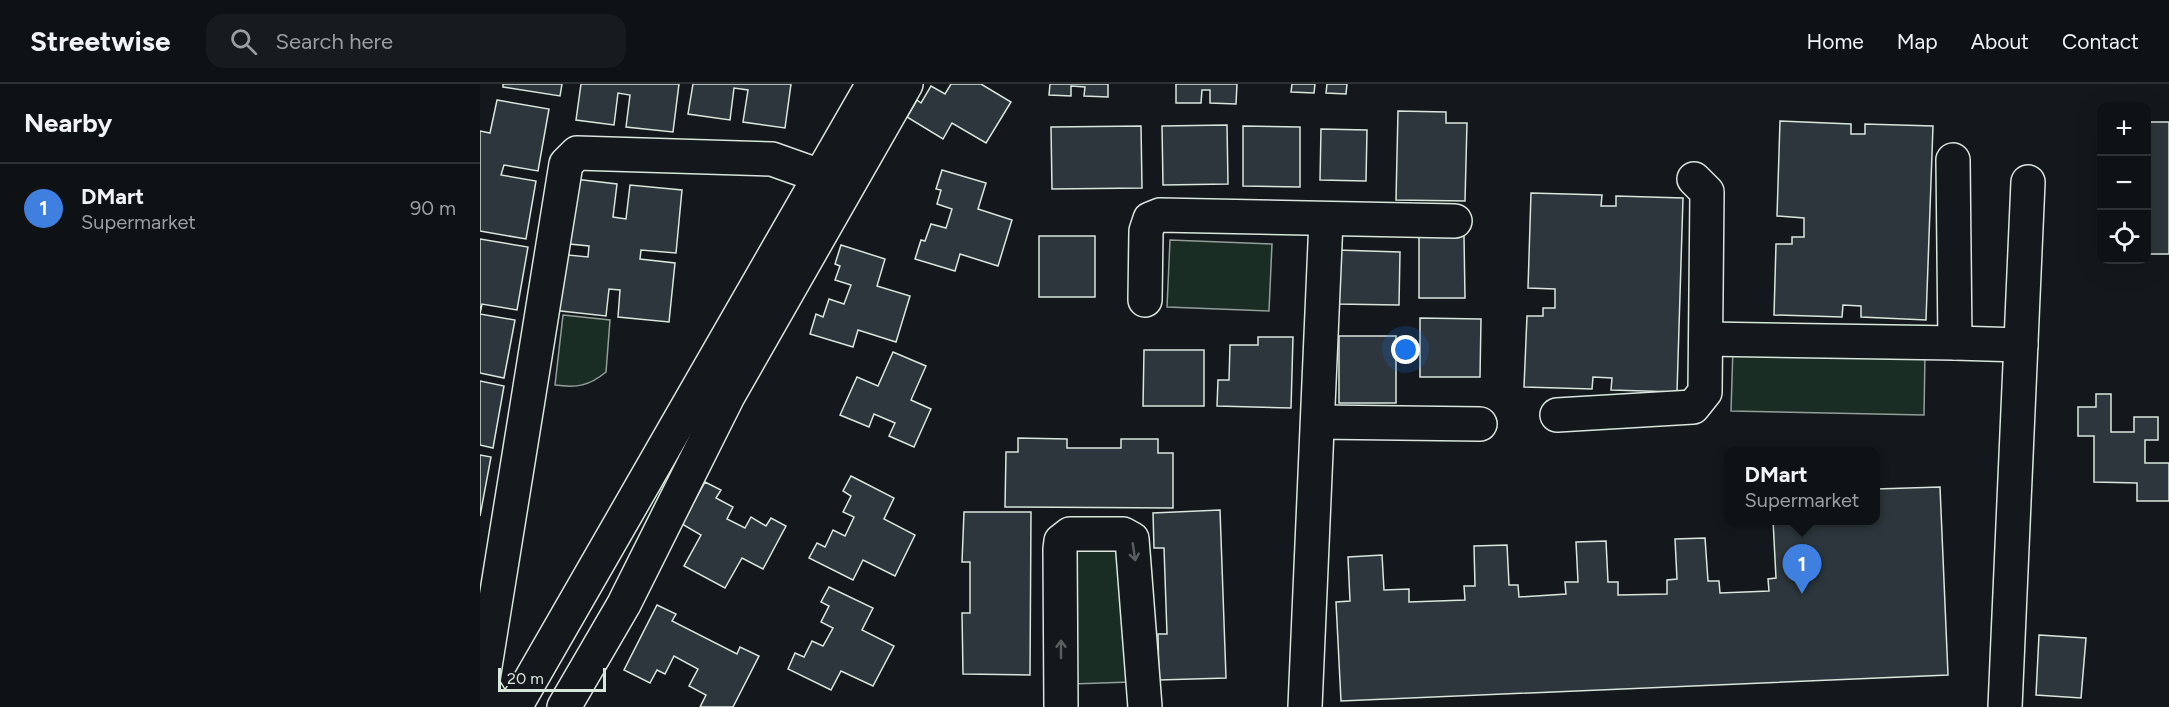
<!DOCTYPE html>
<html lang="en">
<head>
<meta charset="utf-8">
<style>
  body { margin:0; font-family:Figtree,sans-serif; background:#181b1e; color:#f1f3f6 }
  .controls { position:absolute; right:18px; top:18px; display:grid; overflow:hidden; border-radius:12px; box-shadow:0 6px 24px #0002 }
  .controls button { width:54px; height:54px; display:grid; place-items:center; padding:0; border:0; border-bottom:2px solid #2f3234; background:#0f1215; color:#f1f3f6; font:30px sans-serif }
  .scale { position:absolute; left:18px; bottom:15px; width:108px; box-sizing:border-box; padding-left:6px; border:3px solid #d8e6dc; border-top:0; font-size:16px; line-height:21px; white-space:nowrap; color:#d8e6dc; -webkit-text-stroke:4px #14181c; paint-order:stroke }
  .you { position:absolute; left:926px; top:266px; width:21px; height:21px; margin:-15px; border:4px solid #fff; border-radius:50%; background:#1a73e8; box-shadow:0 0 0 9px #1a73e833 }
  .badge { display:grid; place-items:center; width:39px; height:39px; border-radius:50%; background:#ffb74d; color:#fff; font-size:20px; font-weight:700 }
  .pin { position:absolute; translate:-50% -50px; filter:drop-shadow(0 2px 3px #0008) }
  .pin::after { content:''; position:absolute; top:32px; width:21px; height:18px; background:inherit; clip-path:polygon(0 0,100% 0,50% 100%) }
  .popup { position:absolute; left:1244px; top:363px; width:156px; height:78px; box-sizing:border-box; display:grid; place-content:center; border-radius:12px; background:#0f1215; filter:drop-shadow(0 2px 4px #0005); font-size:20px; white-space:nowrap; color:#9b9ea0 }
  .popup b { font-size:22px; color:#f1f3f6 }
  .popup::after { content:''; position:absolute; left:50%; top:100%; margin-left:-12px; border:12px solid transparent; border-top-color:#0f1215 }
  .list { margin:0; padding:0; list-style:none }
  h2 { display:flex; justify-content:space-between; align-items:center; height:78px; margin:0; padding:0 24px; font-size:26px }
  h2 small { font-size:20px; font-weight:400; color:#9b9ea0 }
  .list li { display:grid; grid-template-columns:39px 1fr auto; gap:18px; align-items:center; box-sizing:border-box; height:90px; padding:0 24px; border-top:2px solid #2f3234 }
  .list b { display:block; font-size:22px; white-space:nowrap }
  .list p { margin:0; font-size:20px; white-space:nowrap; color:#9b9ea0 }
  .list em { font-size:20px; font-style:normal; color:#9b9ea0 }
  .icon { flex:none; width:33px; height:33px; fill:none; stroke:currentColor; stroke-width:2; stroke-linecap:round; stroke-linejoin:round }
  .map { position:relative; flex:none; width:1689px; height:623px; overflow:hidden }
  header { display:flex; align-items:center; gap:36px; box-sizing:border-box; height:84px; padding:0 30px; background:#0f1215; border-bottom:2px solid #2f3234 }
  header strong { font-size:28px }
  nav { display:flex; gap:33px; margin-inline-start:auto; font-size:21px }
  .search { width:420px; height:54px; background:#181b1e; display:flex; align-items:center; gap:15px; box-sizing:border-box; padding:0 21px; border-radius:18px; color:#9b9ea0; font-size:22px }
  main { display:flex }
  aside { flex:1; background:#0f1215 }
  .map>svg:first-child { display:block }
  .green { fill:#1a2d24; stroke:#939e99; stroke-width:1.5 }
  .building { fill:#2c363c; stroke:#d8e6dc; stroke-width:1.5 }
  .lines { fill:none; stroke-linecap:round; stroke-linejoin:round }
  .minor-casing { stroke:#d8e6dc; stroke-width:36 }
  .tertiary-casing { stroke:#d8e6dc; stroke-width:36 }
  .minor { stroke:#14181c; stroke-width:33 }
  .tertiary { stroke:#14181c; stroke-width:33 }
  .oneway { stroke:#59605f }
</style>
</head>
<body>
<header>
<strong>Streetwise</strong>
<div class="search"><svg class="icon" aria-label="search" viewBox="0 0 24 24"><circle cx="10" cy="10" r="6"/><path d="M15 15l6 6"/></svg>Search here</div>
<nav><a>Home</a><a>Map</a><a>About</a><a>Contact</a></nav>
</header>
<main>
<aside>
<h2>Nearby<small></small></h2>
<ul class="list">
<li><span class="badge" style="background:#3f7fe0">1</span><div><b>DMart</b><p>Supermarket</p></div><em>90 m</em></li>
</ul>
</aside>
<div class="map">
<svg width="1689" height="623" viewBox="0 0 1689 623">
  <rect width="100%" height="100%" fill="#14181c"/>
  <g class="green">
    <polygon points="690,156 792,160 789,227 687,223"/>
    <path d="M83,231l47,5 -4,52c-17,14 -29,16 -51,13z"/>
    <polygon points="1253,264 1445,269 1444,331 1251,327"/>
    <polygon points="644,455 650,598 592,600 586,458"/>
  </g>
  <g class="building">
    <polygon points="23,0 82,0 80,12 23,3"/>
    <polygon points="101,0 199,0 193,48 146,43 150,11 138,9 134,41 96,36"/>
    <polygon points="213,0 311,0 305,44 263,38 268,6 254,4 250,36 208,30"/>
    <polygon points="471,0 501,0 531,18 506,59 472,39 463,55 427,33 437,16 441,19 451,2 465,10"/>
    <polygon points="570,0 628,0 628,13 604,12 605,3 591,2 591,12 569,11"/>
    <polygon points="696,0 757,0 756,20 730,19 730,6 722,6 721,19 696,19"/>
    <polygon points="812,0 835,0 834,9 811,8"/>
    <polygon points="847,0 867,0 866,10 846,9"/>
    <polygon points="17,16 69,25 58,87 24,81 21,91 56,97 46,155 0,147 0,47 10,49"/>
    <polygon points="918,27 966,28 966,39 987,39 985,117 916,116"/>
    <polygon points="1300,37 1371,40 1371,50 1385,50 1385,40 1453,42 1446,236 1381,233 1381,222 1363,221 1362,233 1294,231 1296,160 1312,160 1312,153 1324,153 1324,134 1297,132"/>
    <rect x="1666" y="38" width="23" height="132"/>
    <polygon points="747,41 748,100 683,101 682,42"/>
    <polygon points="661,42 662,104 572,105 571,43"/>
    <polygon points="763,42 820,43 820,103 763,102"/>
    <polygon points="841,45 887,46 886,97 840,96"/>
    <polygon points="462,86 506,99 498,125 532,136 518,182 480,170 475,187 435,175 441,156 445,157 451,140 466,144 472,125 457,120 461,106 456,105"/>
    <polygon points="86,94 137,100 133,133 146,135 150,101 202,106 196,169 161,166 160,175 195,179 189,238 138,233 140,206 129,205 126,232 72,226 78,170 108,173 109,162 80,159"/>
    <polygon points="1051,109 1122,111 1121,122 1136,122 1136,112 1203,114 1197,308 1131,306 1132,294 1113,293 1112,305 1044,303 1047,232 1063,232 1063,224 1075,224 1075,205 1048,204"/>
    <rect x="559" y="152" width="56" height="61"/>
    <polygon points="939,152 984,152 985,214 939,214"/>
    <polygon points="0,155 48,163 37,226 2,220 0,230 35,236 24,294 0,289"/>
    <polygon points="361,161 405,175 397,202 430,212 416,258 378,246 373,263 330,250 336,230 343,233 349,215 364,220 371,201 355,196 360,182 355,180"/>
    <polygon points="857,166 920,168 919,221 856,220"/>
    <polygon points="940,234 1001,235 1000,293 940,293"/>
    <rect x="859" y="252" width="57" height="67"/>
    <polygon points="778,253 813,253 811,324 737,322 738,296 749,296 750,261 778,261"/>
    <polygon points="664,266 724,266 724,322 663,322"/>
    <polygon points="413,268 446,282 431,316 451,325 434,363 409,352 415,339 394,330 389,343 360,331 377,293 398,302"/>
    <polygon points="0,297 24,302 13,364 0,361"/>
    <polygon points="1616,310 1631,310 1631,348 1654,348 1654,333 1678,333 1678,356 1665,356 1665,379 1689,379 1689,417 1657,417 1657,399 1614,398 1614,352 1598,352 1598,323 1616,323"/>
    <polygon points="538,354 587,355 587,364 641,364 641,355 678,355 678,369 693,369 693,424 525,423 526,368 538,368"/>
    <polygon points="0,371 11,373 0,432"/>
    <polygon points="371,392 414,414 404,435 435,451 415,492 383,476 373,496 329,474 337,459 345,463 353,446 365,452 374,433 363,428 371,412 363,407"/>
    <polygon points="225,398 241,406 236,414 253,423 247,435 265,444 271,433 286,442 291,434 306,442 283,485 262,474 245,504 204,482 221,451 202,440"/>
    <polygon points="1460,403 1468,591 861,617 856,518 870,517 868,473 902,471 904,506 929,505 929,518 985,516 984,502 995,502 994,462 1027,461 1029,501 1038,501 1039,513 1086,510 1085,498 1098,498 1096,458 1126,457 1128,498 1138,498 1138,511 1187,510 1187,496 1197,495 1195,455 1225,454 1228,497 1239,497 1240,509 1289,507 1288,495 1296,494 1293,436 1396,436 1396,405"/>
    <polygon points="740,426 746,594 679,596 678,550 687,550 684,464 674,464 673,429"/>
    <polygon points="484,428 551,428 550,591 483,590 482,529 490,529 490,478 482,478"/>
    <polygon points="349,503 393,524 382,546 414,562 393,602 361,587 351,606 308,585 315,569 324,573 332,557 343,562 353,544 341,538 349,522 341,518"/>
    <polygon points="177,521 196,530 192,537 257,570 260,563 279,572 253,623 220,623 226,611 209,602 218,585 194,572 185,590 177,586 170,599 144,586"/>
    <polygon points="1559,551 1606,554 1601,614 1556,611"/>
  </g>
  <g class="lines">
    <g class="minor-casing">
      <g id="minor">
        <polyline points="665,216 666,147 670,135 680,131 975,137"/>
        <polyline points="1226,255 1475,259 1473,76"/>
        <polyline points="1475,259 1541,261"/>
        <polyline points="1077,331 1213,323 1225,308 1227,108 1214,95"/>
        <polyline points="839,338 1000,340"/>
        <polyline points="21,623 12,617 2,601 86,80 97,69 292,75 340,92"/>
        <polyline points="84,623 144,520 248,312 426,0"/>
        <polyline points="581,623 580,465 581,457 590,450 643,450 652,455 665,623"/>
        <polyline points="825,623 846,136"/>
        <polyline points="1525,623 1548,98"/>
      </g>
    </g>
    <g class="tertiary-casing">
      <polyline id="tertiary" points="35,623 393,0"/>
    </g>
    <use href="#minor" class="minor"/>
    <use href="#tertiary" class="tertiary"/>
  </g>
  <defs><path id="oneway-shaft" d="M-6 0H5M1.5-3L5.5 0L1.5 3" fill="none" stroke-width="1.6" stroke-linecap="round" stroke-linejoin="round" transform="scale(1.5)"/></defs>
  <g class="oneway">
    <use href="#oneway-shaft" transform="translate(654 468) rotate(82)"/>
    <use href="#oneway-shaft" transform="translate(581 565) rotate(-90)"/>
  </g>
</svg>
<div class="controls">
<button>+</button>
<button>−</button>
<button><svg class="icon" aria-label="locate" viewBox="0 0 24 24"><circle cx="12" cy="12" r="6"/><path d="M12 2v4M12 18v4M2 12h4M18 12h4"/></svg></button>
</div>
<div class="scale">20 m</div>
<div class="you"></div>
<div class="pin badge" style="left:1322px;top:510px;background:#3f7fe0">1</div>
<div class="popup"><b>DMart</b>Supermarket</div>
</div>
</main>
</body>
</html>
